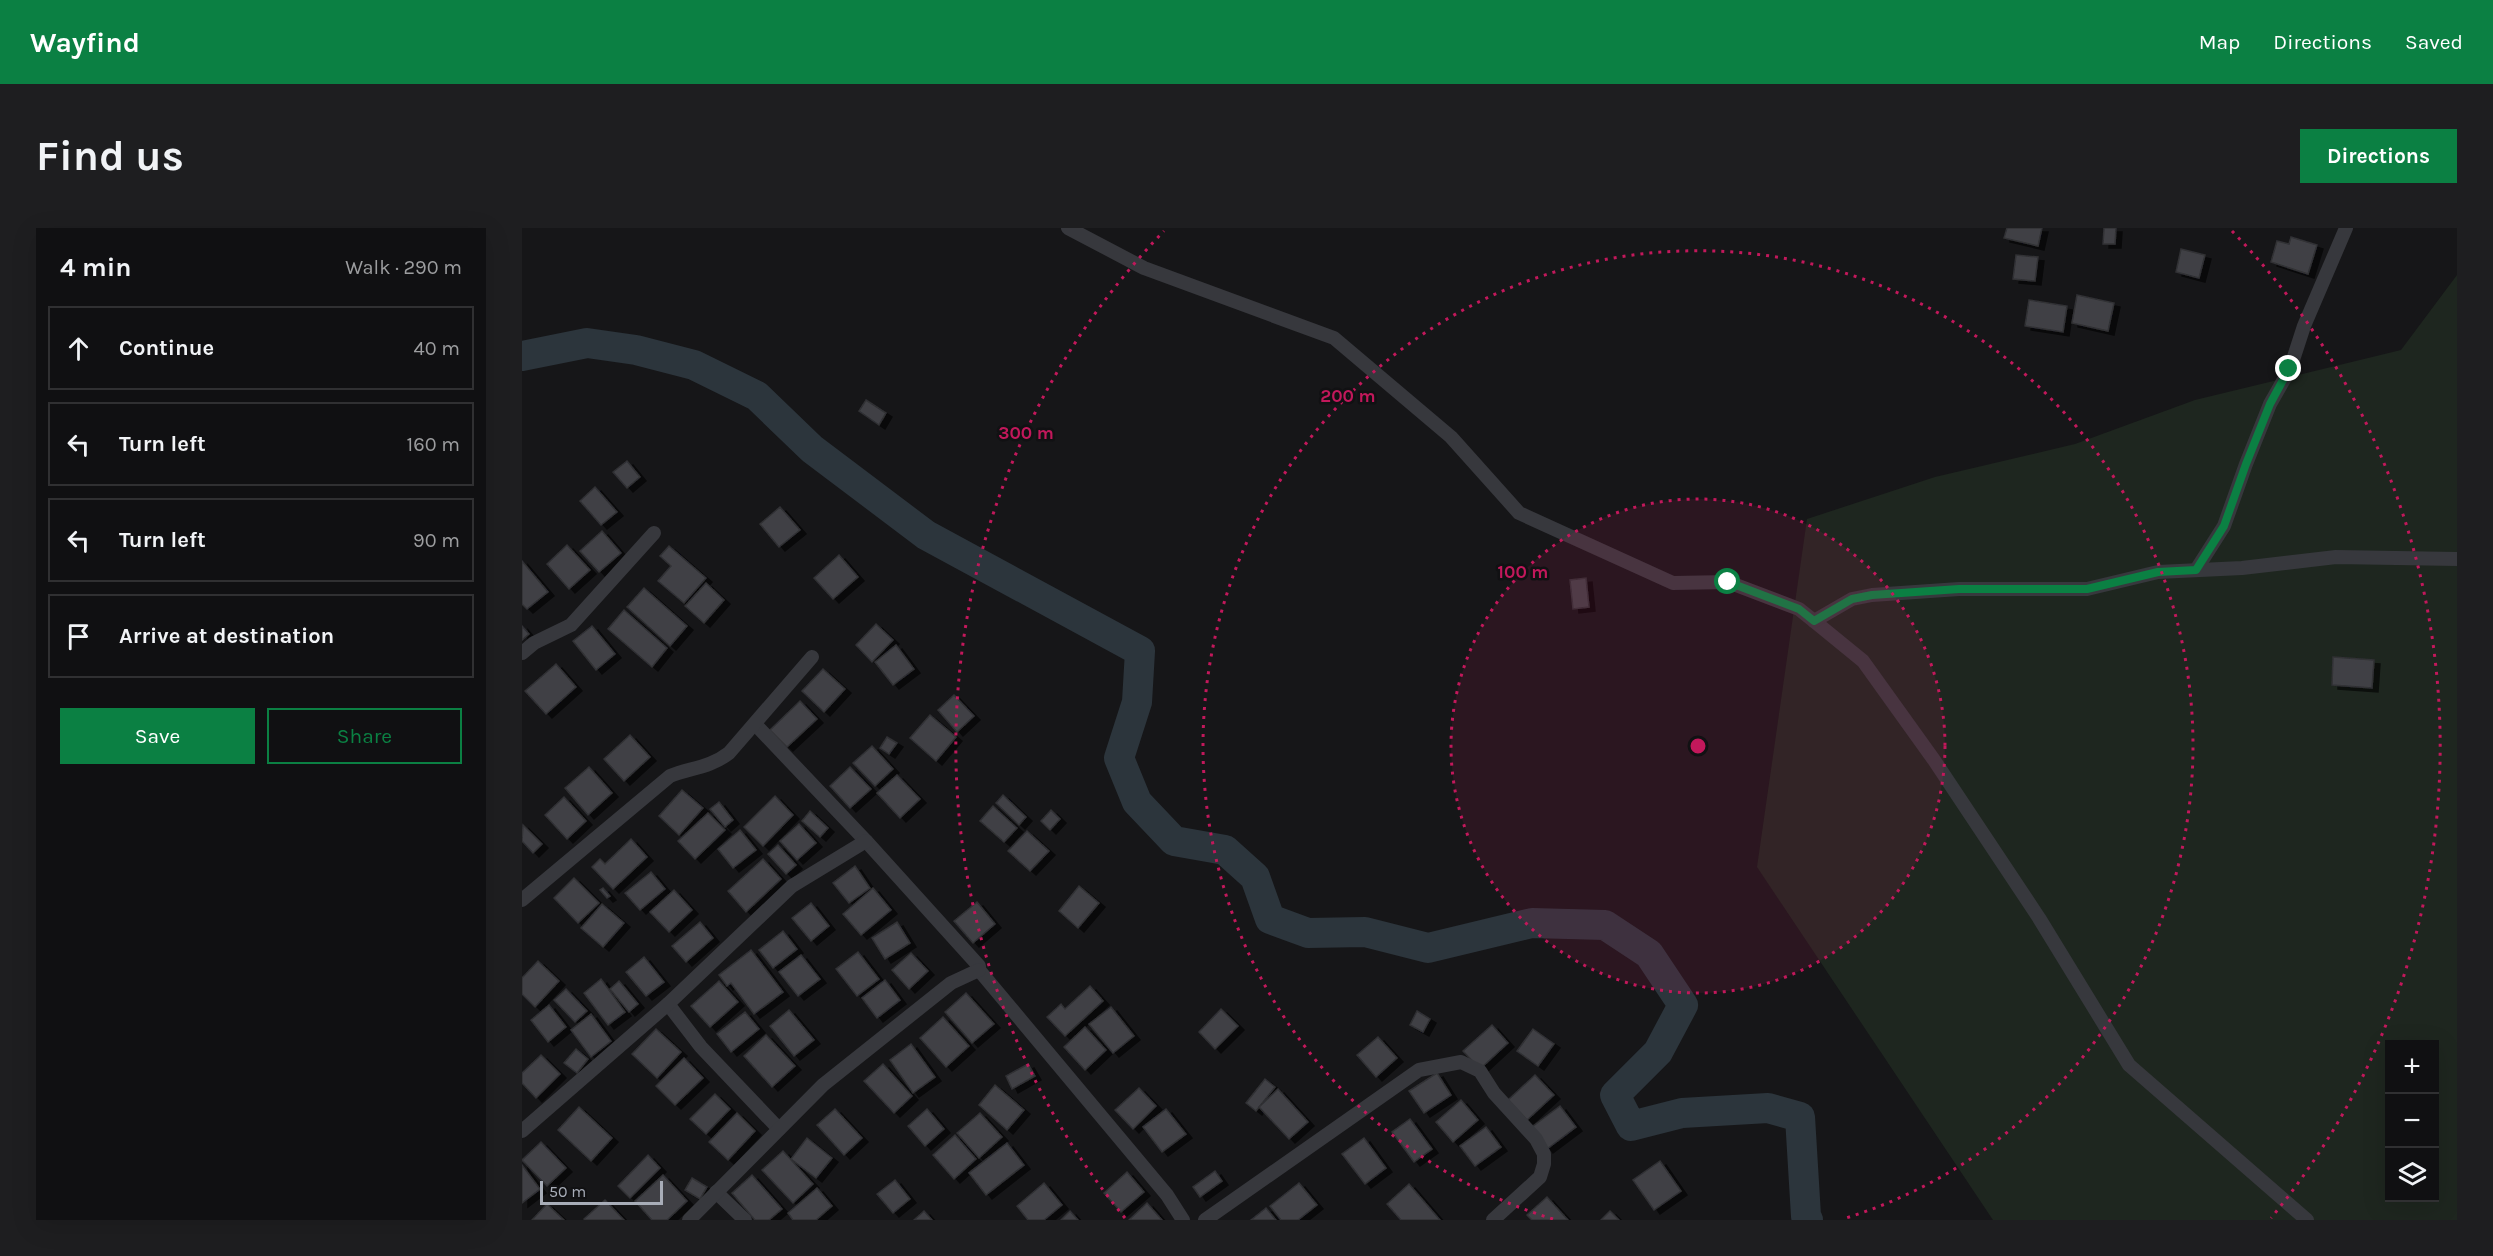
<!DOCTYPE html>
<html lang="en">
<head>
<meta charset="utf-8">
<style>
  body { margin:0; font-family:Karla,sans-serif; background:#1e1e20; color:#f1f3f6 }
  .controls { position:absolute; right:18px; bottom:18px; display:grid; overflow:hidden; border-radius:0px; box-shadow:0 6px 24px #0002 }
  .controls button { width:54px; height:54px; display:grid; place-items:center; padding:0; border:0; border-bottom:2px solid #303032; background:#101012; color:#f1f3f6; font:30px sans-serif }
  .scale { position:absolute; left:18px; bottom:15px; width:123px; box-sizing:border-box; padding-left:6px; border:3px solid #a8adb8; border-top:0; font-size:16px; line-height:21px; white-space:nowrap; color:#a8adb8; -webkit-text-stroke:4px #111113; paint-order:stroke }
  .stop { position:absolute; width:18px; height:18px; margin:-14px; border:4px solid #0b8043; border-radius:50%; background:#fff }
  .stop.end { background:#0b8043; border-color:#fff; box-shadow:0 2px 6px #0008 }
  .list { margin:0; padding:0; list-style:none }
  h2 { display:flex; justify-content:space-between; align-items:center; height:78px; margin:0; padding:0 24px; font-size:26px }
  h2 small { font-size:20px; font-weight:400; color:#9c9d9f }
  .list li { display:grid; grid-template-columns:39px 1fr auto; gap:18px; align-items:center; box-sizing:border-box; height:84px; margin:0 12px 12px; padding:0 12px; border:2px solid #303032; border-radius:0px }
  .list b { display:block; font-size:22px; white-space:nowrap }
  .list em { font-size:20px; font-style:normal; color:#9c9d9f }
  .actions { display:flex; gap:12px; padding:18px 24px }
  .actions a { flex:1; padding:14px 0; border:2px solid #0b8043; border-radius:0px; text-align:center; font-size:21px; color:#0b8043 }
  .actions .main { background:#0b8043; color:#fff }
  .icon { flex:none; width:33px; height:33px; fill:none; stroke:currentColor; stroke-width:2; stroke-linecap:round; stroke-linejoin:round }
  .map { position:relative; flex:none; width:1935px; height:992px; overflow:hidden; border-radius:0px }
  header { display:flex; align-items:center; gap:36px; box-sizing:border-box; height:84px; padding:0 30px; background:#0b8043; color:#fff }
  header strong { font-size:28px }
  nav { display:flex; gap:33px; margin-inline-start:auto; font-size:21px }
  .intro { display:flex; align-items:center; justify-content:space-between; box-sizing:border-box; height:144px; padding:0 36px }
  h1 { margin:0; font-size:42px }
  .button { padding:15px 27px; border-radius:0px; background:#0b8043; color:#fff; font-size:21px; font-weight:700 }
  main { display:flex; gap:36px; padding:0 36px }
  aside { flex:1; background:#101012; border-radius:0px; box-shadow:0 6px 24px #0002 }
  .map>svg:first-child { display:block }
  .green { fill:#1e261f; fill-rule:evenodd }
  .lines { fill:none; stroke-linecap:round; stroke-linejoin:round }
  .river { stroke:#2c353c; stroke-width:30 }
  .building { fill:#404145; stroke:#303034; stroke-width:1.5; filter:url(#shadow) }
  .street { stroke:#37383d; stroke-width:14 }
  .route { stroke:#0b8043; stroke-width:8 }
  .ring { fill:none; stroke:#c2185b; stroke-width:3; stroke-dasharray:3 6 }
  .centre { fill:#c2185b; stroke:#111113; stroke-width:3 }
  .ring-label { font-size:18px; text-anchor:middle; font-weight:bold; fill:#c2185b; stroke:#111113; stroke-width:5; stroke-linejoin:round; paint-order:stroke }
</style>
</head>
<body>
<header>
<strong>Wayfind</strong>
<nav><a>Map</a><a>Directions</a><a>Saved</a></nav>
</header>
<div class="intro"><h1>Find us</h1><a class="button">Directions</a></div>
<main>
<aside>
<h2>4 min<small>Walk · 290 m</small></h2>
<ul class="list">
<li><svg class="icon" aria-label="ahead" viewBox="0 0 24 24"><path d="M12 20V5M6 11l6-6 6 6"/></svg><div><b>Continue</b></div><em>40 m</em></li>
<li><svg class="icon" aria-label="left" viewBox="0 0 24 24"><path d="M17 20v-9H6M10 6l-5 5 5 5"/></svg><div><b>Turn left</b></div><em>160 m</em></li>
<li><svg class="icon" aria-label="left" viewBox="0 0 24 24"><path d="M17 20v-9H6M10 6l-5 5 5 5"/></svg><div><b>Turn left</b></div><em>90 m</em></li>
<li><svg class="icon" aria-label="arrive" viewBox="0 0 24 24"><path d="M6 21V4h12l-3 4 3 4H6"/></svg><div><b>Arrive at destination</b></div></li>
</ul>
<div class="actions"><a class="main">Save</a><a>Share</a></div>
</aside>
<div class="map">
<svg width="1935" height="992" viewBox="0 0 1935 992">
  <defs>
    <filter id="shadow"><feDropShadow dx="6" dy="4" stdDeviation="0" flood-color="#0009"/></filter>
  </defs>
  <rect width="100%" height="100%" fill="#161618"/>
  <path class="green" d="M1935,47v945h-464l-236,-353 50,-348 128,-42 140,-33 120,-44 206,-50zM1868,816h44v154h-44z"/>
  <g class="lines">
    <polyline class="river" points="0,128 65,115 114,122 172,137 235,168 290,221 404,307 618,423 615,474 597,530 615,574 652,613 703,622 733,649 748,691 786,705 843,704 906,720 1010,695 1083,697 1127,726 1161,777 1136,824 1093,867 1109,898 1160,885 1246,880 1278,889 1284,988 1286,992"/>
  </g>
  <g class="building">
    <polygon points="1485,0 1520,0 1516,18 1482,10"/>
    <polygon points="1582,0 1594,0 1593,16 1581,16"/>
    <polygon points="1769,9 1795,17 1786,46 1749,34 1755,13 1767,16"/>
    <polygon points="1659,21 1683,27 1677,50 1654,44"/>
    <polygon points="1494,27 1516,29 1513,53 1491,51"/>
    <polygon points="1555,67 1592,75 1586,103 1550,95"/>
    <polygon points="1507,72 1545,78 1541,104 1503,98"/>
    <polygon points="344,172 364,185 357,197 337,183"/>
    <polygon points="105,233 118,249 105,260 91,244"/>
    <polygon points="73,259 95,284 79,297 58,273"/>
    <polygon points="258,279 278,302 257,319 238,296"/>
    <polygon points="80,303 99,325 77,344 58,323"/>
    <polygon points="45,317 68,342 47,361 25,336"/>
    <polygon points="147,318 184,350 162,375 136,353 149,338 138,328"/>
    <polygon points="317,327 336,349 311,371 292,350"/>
    <polygon points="0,333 26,364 5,381 0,376"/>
    <polygon points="1064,350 1067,379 1051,381 1048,352"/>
    <polygon points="184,355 202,372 182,395 163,378"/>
    <polygon points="122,360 165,398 148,418 105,379"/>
    <polygon points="102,382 145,420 130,439 86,401"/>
    <polygon points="354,396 371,412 350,434 334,417"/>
    <polygon points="0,398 7,406 0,412"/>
    <polygon points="70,398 93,426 74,442 51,413"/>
    <polygon points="374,417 392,441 371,457 353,434"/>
    <polygon points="1811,429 1852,432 1850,460 1810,457"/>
    <polygon points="34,436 54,459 24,486 3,463"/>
    <polygon points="301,441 323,461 302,484 280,463"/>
    <polygon points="432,467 452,488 435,504 416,482"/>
    <polygon points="278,473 295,491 265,519 248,502"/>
    <polygon points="408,487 434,509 414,533 388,510"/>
    <polygon points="108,507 128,529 102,553 82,531"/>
    <polygon points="365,509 375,515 367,526 358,520"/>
    <polygon points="350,518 371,541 353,558 331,535"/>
    <polygon points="67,539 90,565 66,587 43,560"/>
    <polygon points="328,539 349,561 328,580 308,558"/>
    <polygon points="375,547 398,571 378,590 355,565"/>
    <polygon points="160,562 181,580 157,607 137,588"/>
    <polygon points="481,567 504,589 497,597 474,575"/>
    <polygon points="253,568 271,587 241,618 222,599"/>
    <polygon points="42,569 64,593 45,611 23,587"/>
    <polygon points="197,574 211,592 203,599 188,581"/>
    <polygon points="471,578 495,600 482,614 458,593"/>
    <polygon points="529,582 538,591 528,602 519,593"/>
    <polygon points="288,583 306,600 298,609 280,593"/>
    <polygon points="186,585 203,602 173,631 156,613"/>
    <polygon points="277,596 294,615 275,632 258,613"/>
    <polygon points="1,597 20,616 11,625 0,613"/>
    <polygon points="218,602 234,622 211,640 196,621"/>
    <polygon points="505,603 527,623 508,643 486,623"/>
    <polygon points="109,611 125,629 91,661 70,639 78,631 83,636"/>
    <polygon points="256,617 274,637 264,646 246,626"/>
    <polygon points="241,631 259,651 224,684 206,663"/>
    <polygon points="333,638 348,660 327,675 311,655"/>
    <polygon points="129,644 143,661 118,682 103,665"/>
    <polygon points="52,650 77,675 56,695 32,670"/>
    <polygon points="557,658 577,675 556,700 537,683"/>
    <polygon points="81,660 88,668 85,670 78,662"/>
    <polygon points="351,660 369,682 339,707 321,686"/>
    <polygon points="152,662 170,682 147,704 128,684"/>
    <polygon points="455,674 473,696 451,715 432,693"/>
    <polygon points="289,675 307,698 289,713 270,690"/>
    <polygon points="80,676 102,695 81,719 59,700"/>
    <polygon points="178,694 191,710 164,734 150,718"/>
    <polygon points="375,694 388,715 363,731 350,710"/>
    <polygon points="261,703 275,721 251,740 237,722"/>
    <polygon points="229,722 261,764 232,786 209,755 205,758 197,747"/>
    <polygon points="336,724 357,751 335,768 314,741"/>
    <polygon points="389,725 406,743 387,761 370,742"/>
    <polygon points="279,727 298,751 276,768 257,744"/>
    <polygon points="122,729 142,754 124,768 104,744"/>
    <polygon points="16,733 37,753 13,779 0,766 0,750"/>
    <polygon points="79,751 103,784 86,797 62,765"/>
    <polygon points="363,752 378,772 355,790 340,770"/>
    <polygon points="97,753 116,776 107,784 88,761"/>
    <polygon points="197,753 216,774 188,799 169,778"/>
    <polygon points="568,758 581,773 543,808 525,789 539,776 543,781"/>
    <polygon points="44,761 65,783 53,794 32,772"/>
    <polygon points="444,765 472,796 450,815 423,784"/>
    <polygon points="27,777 44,799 26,814 9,792"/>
    <polygon points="589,779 612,808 591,825 567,796"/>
    <polygon points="699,781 716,798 693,821 677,804"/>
    <polygon points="267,782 292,812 272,828 248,798"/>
    <polygon points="895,783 908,791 901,804 888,797"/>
    <polygon points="223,784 237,801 209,824 195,806"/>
    <polygon points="69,786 89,813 69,829 49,802"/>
    <polygon points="421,789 447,818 424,839 398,810"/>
    <polygon points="970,797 986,815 958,841 941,823"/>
    <polygon points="563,799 584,822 563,842 542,819"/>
    <polygon points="134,801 159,824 135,850 110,826"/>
    <polygon points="1011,801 1032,816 1016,838 995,823"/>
    <polygon points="244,807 273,838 250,859 222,828"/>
    <polygon points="856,809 875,830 854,849 835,827"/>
    <polygon points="389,816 413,849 391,865 368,832"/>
    <polygon points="54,821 66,831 55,845 42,835"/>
    <polygon points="19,827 38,846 14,870 0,855 0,845"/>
    <polygon points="162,830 181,850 153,877 134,858"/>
    <polygon points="361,836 390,868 372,885 342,853"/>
    <polygon points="506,836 513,848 490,861 484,848"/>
    <polygon points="915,845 929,867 902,885 887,863"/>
    <polygon points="1013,847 1032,867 1005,892 986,872"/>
    <polygon points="743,851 753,859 734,883 724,875"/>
    <polygon points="473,857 502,882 485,902 457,877"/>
    <polygon points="617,860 634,878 611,901 593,882"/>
    <polygon points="756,861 786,894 767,911 737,879"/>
    <polygon points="193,866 208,881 184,906 168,891"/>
    <polygon points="939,872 956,892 931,914 914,894"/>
    <polygon points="1038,878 1054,899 1025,921 1010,899"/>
    <polygon points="57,879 90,910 69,933 36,902"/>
    <polygon points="313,881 340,910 322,927 295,897"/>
    <polygon points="405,881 422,901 403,918 386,898"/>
    <polygon points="644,881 664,906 640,924 621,899"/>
    <polygon points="215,885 233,903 206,932 187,914"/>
    <polygon points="458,885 480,909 457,930 435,905"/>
    <polygon points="888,891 910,921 892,934 870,904"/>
    <polygon points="964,899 979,919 953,938 938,918"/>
    <polygon points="433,907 454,931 432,951 411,927"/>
    <polygon points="285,910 310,930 294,950 269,931"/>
    <polygon points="842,910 864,940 843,956 820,926"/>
    <polygon points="19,914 44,940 25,958 0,932"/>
    <polygon points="485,915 502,937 464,967 447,945"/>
    <polygon points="261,923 291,956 271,975 240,942"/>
    <polygon points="126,927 138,940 108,970 96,958"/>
    <polygon points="1138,933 1159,963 1132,982 1111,952"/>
    <polygon points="0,937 18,961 0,975"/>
    <polygon points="693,943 700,953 678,969 671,959"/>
    <polygon points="605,944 622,964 599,984 582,965"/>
    <polygon points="141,947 165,973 145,992 130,992 113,973"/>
    <polygon points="230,947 260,981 247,992 233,992 210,965"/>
    <polygon points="170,950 185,959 178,971 163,962"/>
    <polygon points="373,952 388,971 371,985 355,966"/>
    <polygon points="522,955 540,977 522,992 506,992 495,978"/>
    <polygon points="777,955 795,977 776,992 759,992 748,978"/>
    <polygon points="887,956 918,992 879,992 865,976"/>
    <polygon points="295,960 310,978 294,992 271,992 266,985"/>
    <polygon points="1025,969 1046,992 1010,992 1005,987"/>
    <polygon points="83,972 102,992 63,992 62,991"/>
    <polygon points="625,975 640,992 607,992"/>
    <polygon points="25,976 42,992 10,992"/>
    <polygon points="744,980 754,992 729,992"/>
    <polygon points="402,983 410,992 392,992"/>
    <polygon points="548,983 556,992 539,992"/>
    <polygon points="1088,983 1097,992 1079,992"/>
  </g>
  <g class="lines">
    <g class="street">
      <polyline points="546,0 622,40 812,110 929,209 997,285 1151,355 1206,354 1277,381 1292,393 1341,433 1412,532 1517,690 1607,837 1785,992"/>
      <polyline points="1674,342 1702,298 1724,236 1748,176 1768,141 1782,98 1824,0"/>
      <polyline points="1292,393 1330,371 1350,367 1437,361 1565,361 1636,344 1720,340 1814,329 1935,331"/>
      <polyline points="0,425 12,415 49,397 132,305"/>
      <polyline points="233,496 344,613 457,738 457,742 645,967 661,992"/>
      <path d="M0,672l148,-124c21,-8 41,-9 59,-23l83,-96"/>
      <polyline points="146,776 179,819 257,901"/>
      <polyline points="0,903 146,776 270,658 344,613"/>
      <polyline points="194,964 223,992"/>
      <polyline points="167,992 301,857 429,755 457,742"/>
      <polyline points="683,992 897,842 939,834 958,843 972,865 1014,911 1022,926 1022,936 1018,949 971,992"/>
    </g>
  </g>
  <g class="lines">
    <polyline class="route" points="1206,354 1277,381 1292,393 1330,371 1350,367 1437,361 1565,361 1636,344 1674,342 1702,298 1724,236 1748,176 1767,141"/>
  </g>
  <circle cx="1176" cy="518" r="247" fill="#c2185b" fill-opacity=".12"/>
  <g class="ring">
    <circle cx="1176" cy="518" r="247"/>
    <path d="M1031 991A495 495 0 1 1 1321 991"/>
    <path d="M603 990A742 742 0 0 1 642 3M1710 3A742 742 0 0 1 1749 990"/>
  </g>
  <circle cx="1176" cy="518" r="9" class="centre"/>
  <g class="ring-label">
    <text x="826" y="174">200 m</text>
    <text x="504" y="211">300 m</text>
    <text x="1001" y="350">100 m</text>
  </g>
</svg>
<div class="controls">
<button>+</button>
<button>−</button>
<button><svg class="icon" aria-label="layers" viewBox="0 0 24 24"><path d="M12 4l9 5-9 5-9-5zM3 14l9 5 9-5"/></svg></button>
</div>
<div class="scale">50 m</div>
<div class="stop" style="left:1206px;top:354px"></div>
<div class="stop end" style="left:1767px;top:141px"></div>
</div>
</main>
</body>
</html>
